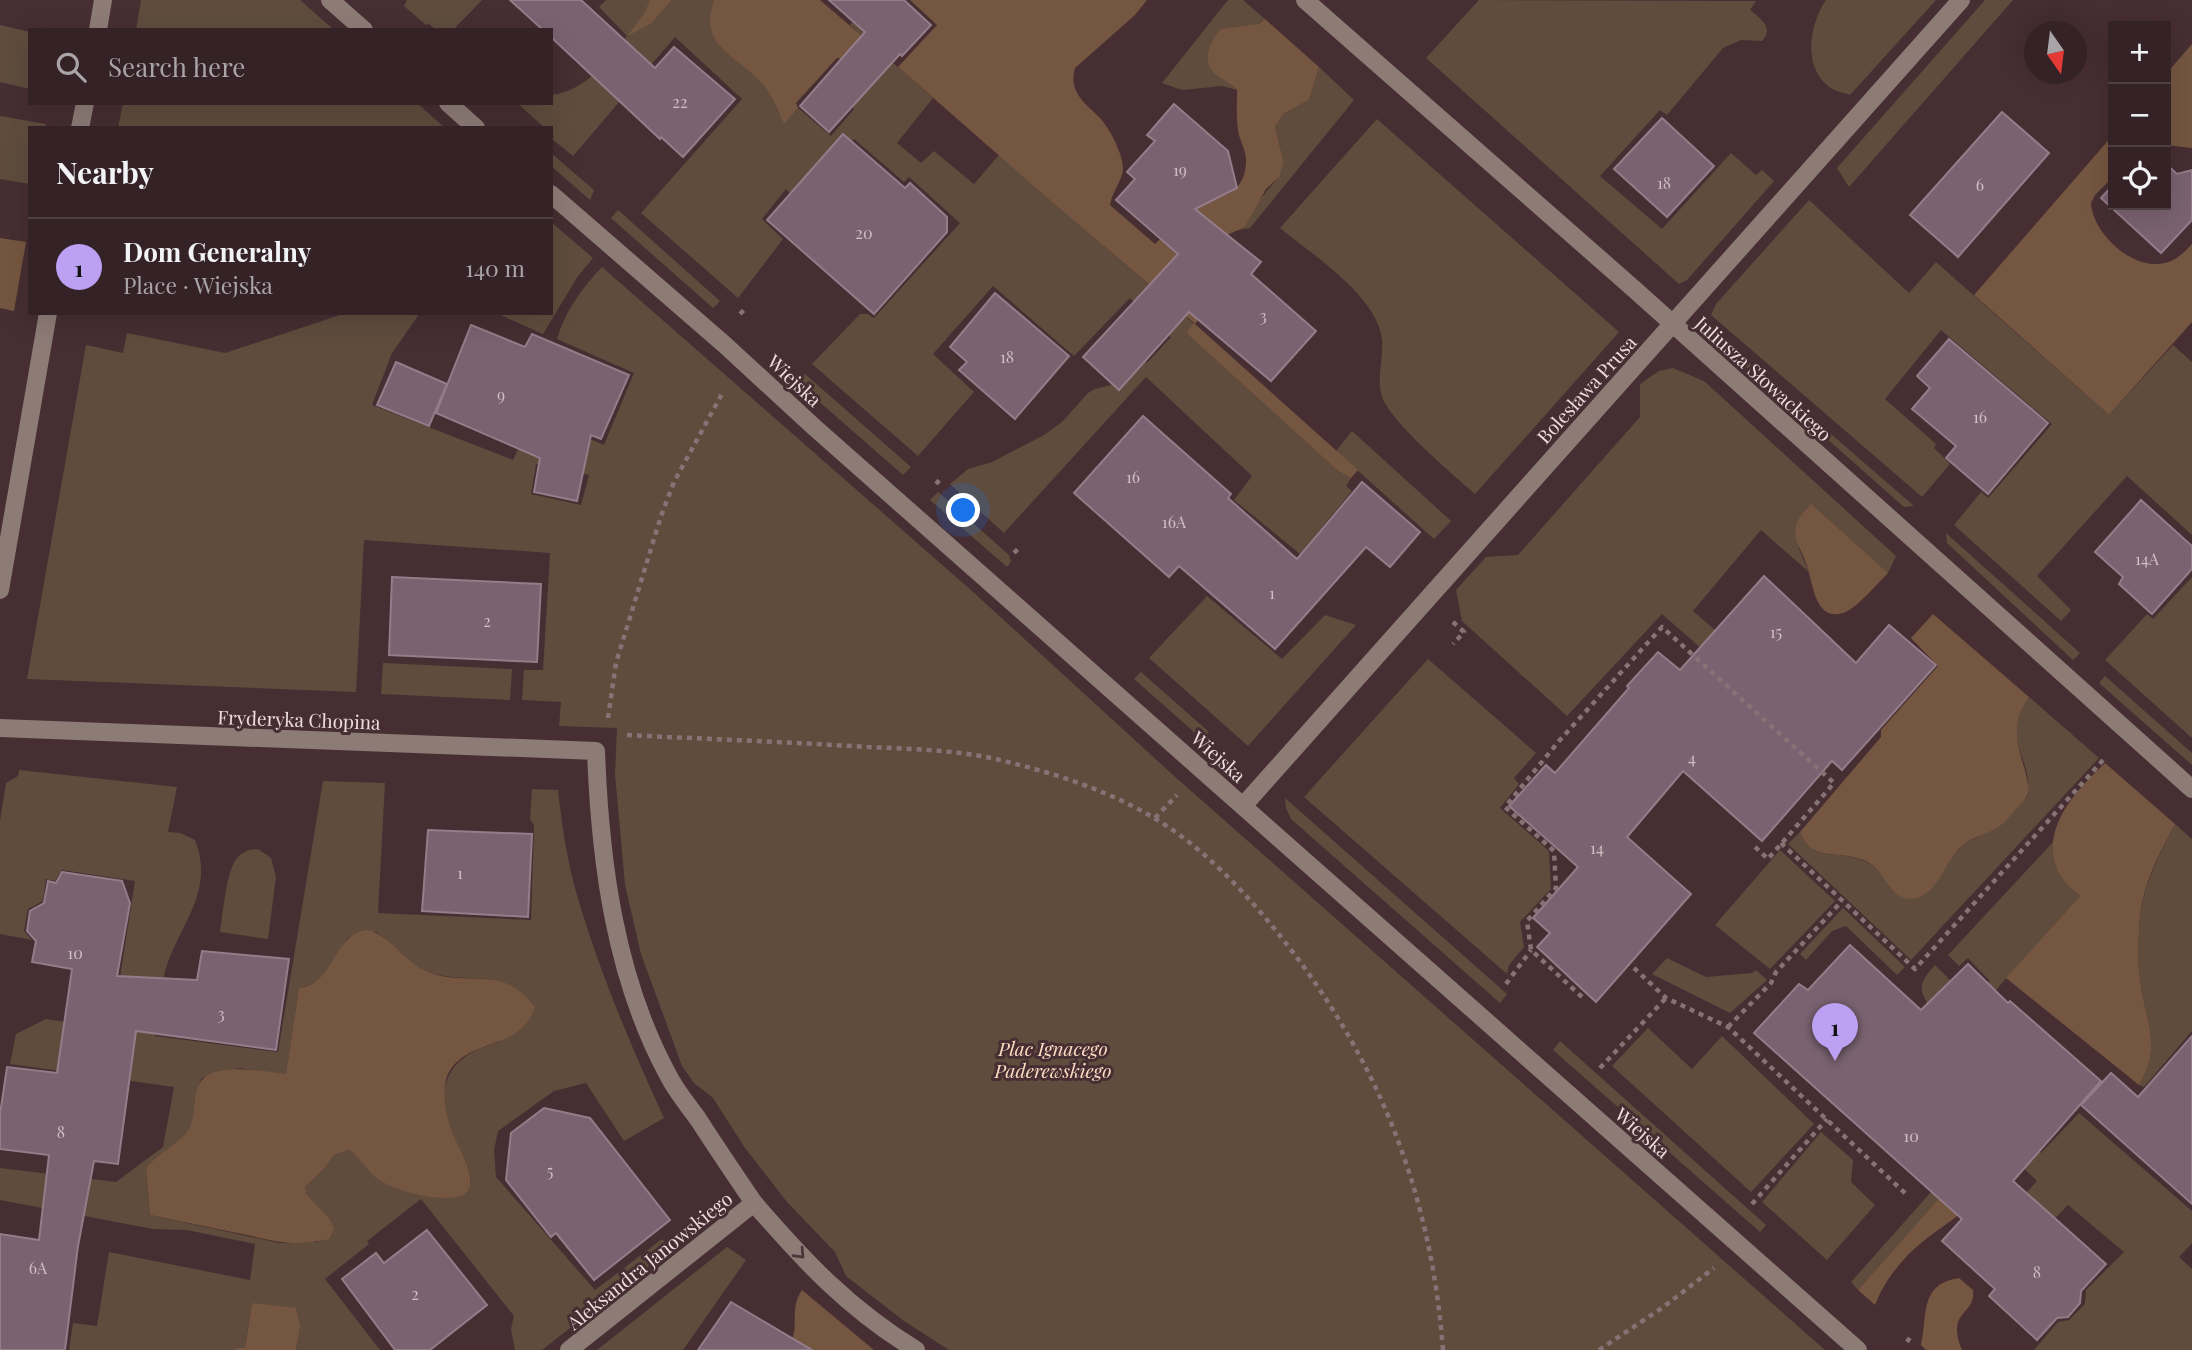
<!DOCTYPE html>
<html lang="en">
<head>
<meta charset="utf-8">
<style>
  body { margin:0; font-family:"Playfair Display",serif; background:#3c2a2e; color:#f1f3f6 }
  .controls { position:absolute; right:21px; top:21px; display:grid; overflow:hidden; border-radius:0px; box-shadow:0 7px 28px #0002 }
  .controls button { width:63px; height:63px; display:grid; place-items:center; padding:0; border:0; border-bottom:2px solid #4e3f43; background:#342226; color:#f1f3f6; font:35px sans-serif }
  .compass { position:absolute; left:2024px; top:21px; width:63px; height:63px; border-radius:50%; background:#342226; box-shadow:0 7px 28px #0002; rotate:166deg }
  .you { position:absolute; left:964px; top:511px; width:24px; height:24px; margin:-18px; border:5px solid #fff; border-radius:50%; background:#1a73e8; box-shadow:0 0 0 10px #1a73e833 }
  .badge { display:grid; place-items:center; width:46px; height:46px; border-radius:50%; background:#bca0f2; color:#111; font-size:23px; font-weight:700 }
  .pin { position:absolute; translate:-50% -58px; filter:drop-shadow(0 2px 4px #0008) }
  .pin::after { content:''; position:absolute; top:37px; width:24px; height:21px; background:inherit; clip-path:polygon(0 0,100% 0,50% 100%) }
  .list { margin:0; padding:0; list-style:none }
  h2 { display:flex; justify-content:space-between; align-items:center; height:91px; margin:0; padding:0 28px; font-size:30px }
  h2 small { font-size:23px; font-weight:400; color:#a9a4a7 }
  .list li { display:grid; grid-template-columns:46px 1fr auto; gap:21px; align-items:center; box-sizing:border-box; height:98px; padding:0 28px; border-top:2px solid #4e3f43 }
  .list b { display:block; font-size:26px; white-space:nowrap }
  .list p { margin:0; font-size:23px; white-space:nowrap; color:#a9a4a7 }
  .list em { font-size:23px; font-style:normal; color:#a9a4a7 }
  .icon { flex:none; width:38px; height:38px; fill:none; stroke:currentColor; stroke-width:2; stroke-linecap:round; stroke-linejoin:round }
  .map { position:relative; flex:none; width:2192px; height:1350px; overflow:hidden }
  .search { position:absolute; background:#342226; box-shadow:0 7px 28px #0002; left:28px; top:28px; width:525px; height:77px; display:flex; align-items:center; gap:18px; box-sizing:border-box; padding:0 24px; border-radius:0px; color:#a9a4a7; font-size:26px }
  .panel { position:absolute; background:#342226; box-shadow:0 7px 28px #0002; left:28px; top:126px; width:525px; height:189px; border-radius:0px }
  .map>svg:first-child { display:block }
  .green { fill:#5f4c3d; fill-rule:evenodd }
  .forest { fill:#755640 }
  .building { fill:#7a6270; stroke:#957c8a; stroke-width:2 }
  .lines { fill:none; stroke-linecap:round; stroke-linejoin:round }
  .path { stroke:#877376; stroke-width:4.5; stroke-dasharray:5 5; stroke-linecap:butt }
  .minor { stroke:#8d7b76; stroke-width:18 }
  .oneway { stroke:#4d3639 }
  .labels { text-anchor:middle; dominant-baseline:central; stroke-width:6; stroke-linejoin:round; paint-order:stroke }
  .number-label { font-size:16px; fill:#d0bec3 }
  .street-label { font-size:19px; fill:#eddddf; stroke:#462e32 }
  .park-label { font-size:19px; font-style:italic; fill:#fddbc3; stroke:#462e32 }
</style>
</head>
<body>
<div class="map">
<svg width="2192" height="1350" viewBox="0 0 2192 1350">
  <rect width="100%" height="100%" fill="#462e32"/>
  <g class="green">
    <polygon points="141,0 300,0 334,30 136,30"/>
    <polygon points="407,0 482,0 453,30 436,30 428,23 426,25 404,6"/>
    <path d="M606,0h44l-5,14 -16,20 22,-10 21,-24h42l-3,9 57,82 16,32 14,-15 33,28 23,-27 -2,-2 10,-71 -12,-11 22,-25 -4,30 -5,6 70,62 -36,45 24,20 13,-12 40,33 25,-29 195,169 -8,9 152,138 13,7 -5,8 6,5 -52,63 -66,-54 18,-24 -106,-99 -142,156 -54,-49 18,-15 24,-7 52,-27 18,-13 26,-29 7,-4 24,-6 23,-24 5,4 24,-26 -41,-39 -56,58 -81,-70 -60,68 41,38 -56,64 -106,-92 48,-50h7l7,4 86,-95 -51,-46 -5,5 -50,-43 -56,62 -12,-12 -24,30 21,20 -45,59 -97,-85 101,-114 -67,-62 -102,119 -21,-17 2,-3 -3,-3v-5h-6l-28,-25h34v-8c36,-4 55,-34 76,-59l-28,-29z"/>
    <polygon points="1228,0 1243,0 1265,19 1259,24 1250,26 1217,76 1228,81 1237,90 1222,86 1182,90 1162,83"/>
    <path d="M1479,0l277,1 -6,9c10,8 25,18 12,31l-21,-1 -18,8 -56,67 -7,-5 -60,66 62,53 69,-76 25,22 6,-5 12,11 -87,99 -8,4 -253,-226z"/>
    <path d="M1826,0h110l-86,95c-5,-2 -11,-3 -16,-5 -32,-18 -26,-64 -8,-90z"/>
    <polygon points="1985,0 2013,0 1849,187 1837,168"/>
    <polygon points="0,25 30,32 30,89 0,82"/>
    <polygon points="1319,67 1354,100 1250,228 1233,231 1245,227 1258,202 1279,176 1284,163 1275,127 1283,114 1309,100"/>
    <polygon points="123,103 417,103 445,128 118,128"/>
    <polygon points="0,116 46,124 45,128 30,128 30,184 0,179"/>
    <path d="M1377,119l242,213 -144,162c-24,-21 -75,-64 -90,-91 -11,-19 -1,-42 -3,-63 -4,-44 -71,-86 -102,-112z"/>
    <polygon points="551,153 594,190 590,200 551,166"/>
    <polygon points="1809,200 1909,293 1936,262 2109,415 2173,345 2192,362 2192,535 2127,476 2037,576 2071,610 2061,621 1954,525 1981,492 1988,498 2052,424 1941,330 1885,399 1936,444 1934,448 1950,464 1922,497 1711,315 1716,304"/>
    <polygon points="618,210 720,301 713,308 611,218"/>
    <polygon points="551,222 593,258 578,276 543,334 496,313 551,313"/>
    <path d="M602,267l370,324 201,184 652,575h-876l-45,-29 -58,-45 -11,-24 -48,-50 -42,-54 -32,-50 -19,-15 -12,-17 -41,-112 -16,-69 -10,-111 2,-46 -58,-2 2,-24 -39,-2 2,-30h19l7,-117 -186,-13 -8,152 -329,-13 59,-334 37,8 4,-20 98,20 121,-40h74l-28,40 -20,52 141,55 21,-45 70,30 30,-72 -77,-34c8,-28 25,-51 45,-72zM536,464l53,11 -8,30 -50,-11z"/>
    <polygon points="1732,348 1914,506 1904,507 1729,352"/>
    <polygon points="1673,368 1704,381 1896,556 1888,573 1811,505 1799,549 1809,572 1761,530 1693,611 1807,709 1792,728 1662,614 1567,716 1462,621 1456,590 1486,557 1518,555 1640,417 1640,384 1659,371"/>
    <polygon points="805,374 911,467 903,475 799,384"/>
    <polygon points="1352,431 1451,521 1434,539 1336,451"/>
    <polygon points="938,492 1009,555 1011,562 1007,567 930,500"/>
    <polygon points="1946,533 2080,653 2073,660 1947,543"/>
    <polygon points="2192,577 2192,738 2105,660 2147,614 2153,619"/>
    <polygon points="1207,596 1282,659 1325,615 1356,625 1248,746 1149,658"/>
    <polygon points="1428,659 1536,753 1514,778 1519,784 1500,808 1549,851 1551,889 1520,922 1524,947 1509,965 1507,974 1304,797"/>
    <polygon points="383,663 512,669 510,700 381,694"/>
    <polygon points="1141,672 1209,732 1202,739 1134,679"/>
    <polygon points="2105,676 2192,753 2192,765 2099,683"/>
    <path d="M2029,697l70,61 -188,202 -123,-116 12,-12c14,39 53,7 83,44h57l11,-19 13,-13 37,-19 27,-29c5,-40 -29,-55 1,-99z"/>
    <path d="M19,770l158,17 -9,45 12,1 15,7c19,48 -11,80 -27,122 -8,23 -10,49 -13,74l123,16 45,-271 62,2 -7,130 153,7 3,-95 -4,-6 2,-30 26,1c4,35 9,71 19,105 22,76 54,151 87,223l-40,23 -38,-58 -32,8 -56,40 -4,19 2,27 99,113 67,-51 9,10 -129,101h-27l-4,-21 3,-13 -93,-117 -54,42 2,3 -44,35 55,71h-84l4,-23 -48,-24 -7,45h-8l-1,2h-167l4,-27 24,3 12,-74 141,28 5,-36 -68,-14 -34,-1 -153,-29v-32l116,14 47,-35 11,-60 -164,-23 6,-30 30,-15 66,10 23,-148 -73,-11 -7,11 -9,-2 -3,22 -15,8 -4,22 8,9 -32,-6v-113l6,-38 12,-7zM376,932c13,9 22,20 33,29 23,19 53,16 81,18l9,63c-49,13 -67,42 -47,91 8,17 18,32 19,51l-87,-2c-14,-8 -21,-23 -34,-32l-16,5 -10,14 -19,18v7l24,24 -11,24 -39,1 -129,-28 -4,-47c11,-15 32,-22 42,-37 11,-16 4,-37 14,-53l37,-10 47,7 13,-87c26,-4 36,-31 49,-50z"/>
    <polygon points="1285,798 1507,994 1500,1003 1291,819 1286,808"/>
    <path d="M2175,824l17,15v192l-48,56 -5,-2c24,-38 6,-65 1,-105 -2,-15 -2,-33 -1,-49 1,-40 18,-72 36,-107z"/>
    <path d="M2054,841c-1,19 11,42 26,55l-111,124 70,66 -181,204 -7,-8 168,-189 -89,-86c-14,-19 -9,-26 5,-42l35,35 20,-19 -22,-23 -9,8 -11,-11z"/>
    <path d="M258,849l13,9 5,19 -8,62 -48,-7c3,-18 6,-63 18,-75 6,-6 13,-8 20,-8z"/>
    <polygon points="1780,850 1835,901 1770,969 1715,925"/>
    <polygon points="1843,908 1905,967 1897,975 1846,926 1832,931 1806,960 1800,954"/>
    <polygon points="1667,958 1706,977 1752,973 1756,970 1767,980 1730,1013 1652,974"/>
    <polygon points="1648,1028 1692,1069 1722,1036 1814,1124 1751,1192 1612,1066"/>
    <polygon points="1560,1041 1766,1225 1760,1232 1553,1050"/>
    <polygon points="2079,1113 2192,1211 2192,1243 2179,1257 2192,1269 2192,1350 2034,1350 2058,1322 2069,1320 2085,1304 2086,1290 2124,1252 2068,1205 2037,1237 2010,1210 2037,1181 2017,1162 2031,1145 2041,1153"/>
    <polygon points="1821,1132 1853,1160 1851,1182 1875,1205 1827,1260 1762,1202"/>
    <polygon points="727,1247 746,1260 683,1350 597,1350"/>
  </g>
  <g class="forest">
    <polygon points="650,0 672,0 651,24 627,36 644,14"/>
    <path d="M714,0h106l42,36 -19,23 -6,-1 -41,45 2,5 -14,16c-7,-15 -13,-31 -24,-43 -26,-27 -62,-36 -46,-81z"/>
    <path d="M910,0h237l-12,15 -60,53c-7,24 10,35 25,50 10,11 23,36 23,51 0,10 -11,23 -13,36l45,39 50,-49c24,4 40,-7 41,-33 1,-11 -7,-21 -8,-33 -2,-13 -1,-26 -1,-39 -7,-8 -15,-10 -22,-16 -14,-14 -5,-33 6,-45l38,-5 6,-5 54,48 -10,33 -26,14 -8,13 9,36 -5,14 -13,12 -21,38 -34,15 -3,66 -13,16 163,146 -7,8 -13,-7 -152,-138 8,-10 -165,-141 -131,-115 39,-42z"/>
    <polygon points="2192,44 2192,148 2166,145 2166,74"/>
    <path d="M2113,135v42l-18,18 -4,8c2,31 42,68 74,60 10,-2 20,-11 27,-19v78l-83,93 -135,-120z"/>
    <polygon points="0,238 26,242 14,311 0,308"/>
    <path d="M1811,504l77,69c-10,10 -33,37 -45,40 -29,9 -30,-32 -37,-50 -4,-12 -13,-23 -10,-36 1,-9 9,-16 15,-23z"/>
    <path d="M1933,614l96,83c-24,35 -6,55 0,92 -1,8 -5,12 -11,18 -6,6 -11,14 -18,19 -12,8 -28,11 -38,20 -17,14 -23,46 -45,52 -19,5 -28,-13 -37,-25 -24,-32 -67,-3 -80,-41l81,-95v-7l57,-64 -27,-28z"/>
    <path d="M2105,763l70,61c-19,36 -35,65 -36,107 -1,16 -1,33 1,49 5,40 23,67 -1,105l-133,-107 74,-82c-8,-7 -17,-15 -22,-25 -19,-43 19,-81 47,-108z"/>
    <path d="M368,930c24,7 35,31 58,41 42,18 75,-9 109,36 -14,44 -65,30 -86,65 -9,16 -3,46 4,62 9,21 38,65 -7,64 -21,0 -49,-7 -67,-18 -12,-8 -17,-22 -30,-30l-15,5 -10,14 -19,18 1,7 23,24 5,11 -5,10c-37,9 -57,1 -92,-6 -29,-6 -58,-12 -87,-18l-4,-47c11,-15 30,-22 41,-36 9,-12 6,-29 10,-42 7,-32 67,-18 89,-16l13,-86c36,-4 34,-55 69,-58z"/>
    <path d="M1965,1169l4,36c-13,14 -28,22 -43,34 -22,17 -41,40 -51,66l-17,-15z"/>
    <path d="M1959,1278l14,12c3,26 -27,19 -11,60h-36l-5,-5c7,-27 -3,-61 38,-67z"/>
    <path d="M802,1290l72,60h-88c17,-21 1,-38 16,-60z"/>
    <polygon points="252,1303 296,1308 300,1327 296,1350 236,1350 236,1348 245,1348"/>
  </g>
  <g class="building">
    <polygon points="510,0 581,0 655,68 674,47 735,99 683,157 661,137 660,139 551,37 551,30 543,30"/>
    <polygon points="829,0 904,0 931,25 902,56 900,54 829,132 800,106 865,32"/>
    <polygon points="1174,104 1228,151 1237,188 1195,209 1261,262 1251,274 1316,331 1271,381 1189,312 1119,390 1083,357 1178,254 1116,200 1135,179 1127,172 1155,141 1147,135"/>
    <polygon points="2002,112 2049,153 1958,257 1910,215"/>
    <polygon points="1662,118 1714,166 1667,217 1614,169"/>
    <polygon points="843,134 905,188 910,183 947,217 947,232 874,314 767,220"/>
    <polygon points="2166,164 2177,174 2192,170 2192,220 2161,253 2101,198 2113,185 2113,205 2166,205"/>
    <polygon points="995,293 1069,356 1015,419 959,370 967,362 950,347"/>
    <polygon points="471,325 525,347 532,334 629,375 601,439 591,435 577,501 534,492 540,458 436,413"/>
    <polygon points="1949,339 2048,423 1988,494 1946,458 1956,446 1912,409 1930,388 1917,376"/>
    <polygon points="396,362 447,384 429,426 377,405"/>
    <polygon points="1143,416 1231,494 1228,498 1297,559 1362,482 1420,532 1390,567 1366,547 1275,649 1179,566 1169,577 1074,493"/>
    <polygon points="2141,500 2192,546 2192,569 2152,614 2119,584 2123,577 2095,552"/>
    <polygon points="1764,576 1856,663 1889,625 1936,665 1842,770 1832,761 1762,841 1683,771 1627,837 1691,894 1596,1002 1537,947 1550,933 1533,918 1578,867 1509,806 1546,765 1555,773 1629,688 1627,686 1658,652 1680,670"/>
    <polygon points="392,577 541,584 537,662 389,655"/>
    <polygon points="428,830 532,834 528,917 422,911"/>
    <polygon points="62,872 122,881 130,903 117,976 197,980 202,951 289,959 276,1050 136,1031 118,1164 94,1161 78,1246 65,1350 0,1350 0,1234 39,1240 49,1155 0,1149 0,1114 7,1067 57,1073 72,969 32,962 36,941 27,931 30,911 44,903 48,881 56,883"/>
    <polygon points="1850,945 1921,1010 1968,964 2008,1003 2010,1001 2101,1081 2013,1181 2106,1264 2081,1291 2080,1303 2068,1317 2057,1318 2037,1340 1989,1296 1995,1289 1942,1241 1962,1219 1754,1033 1799,984 1808,990"/>
    <polygon points="2192,1036 2192,1204 2081,1105 2111,1073 2138,1097"/>
    <polygon points="544,1108 590,1118 670,1220 594,1280 556,1233 551,1237 506,1180 511,1133"/>
    <polygon points="427,1230 487,1305 430,1350 395,1350 342,1279 376,1253 384,1263"/>
    <polygon points="731,1302 812,1350 698,1350"/>
  </g>
  <g class="lines">
    <g class="path">
      <polyline points="740,314 747,307"/>
      <polyline points="936,484 942,477"/>
      <polyline points="1014,553 1020,547"/>
      <polyline points="1453,622 1464,632 1453,644"/>
      <polyline points="608,718 616,663 661,516 674,482 723,392"/>
      <path d="M627,735c80,4 160,7 240,12 48,2 99,3 145,16 48,12 99,29 142,55 49,29 92,75 127,119 98,123 150,256 162,413"/>
      <polyline points="1155,818 1177,795"/>
      <polyline points="1781,843 1915,969 2104,759"/>
      <polyline points="1634,968 1666,998 1728,1027 1907,1195"/>
      <polyline points="1506,984 1531,950"/>
      <polyline points="1582,997 1531,950 1527,921 1556,888 1554,851 1505,807 1559,741 1662,627 1834,783 1768,859 1752,844"/>
      <polyline points="1728,1027 1771,983 1776,972 1842,901"/>
      <polyline points="1600,1068 1666,998"/>
      <polyline points="1752,1204 1827,1119"/>
      <polyline points="1907,1342 1911,1336"/>
      <polyline points="1599,1350 1662,1308 1714,1268"/>
    </g>
    <g class="minor">
      <polyline points="330,0 364,30"/>
      <polyline points="1305,0 1634,289 2192,789"/>
      <polyline points="98,30 103,0"/>
      <polyline points="448,103 476,128"/>
      <polyline points="80,128 85,103"/>
      <polyline points="551,194 725,345 814,427 1858,1350"/>
      <polyline points="0,590 48,313"/>
      <path d="M0,728l596,23c4,111 19,226 72,324 8,16 20,30 30,44 18,28 37,56 56,84 50,58 95,106 162,147"/>
      <polyline points="1243,806 1961,0"/>
      <polyline points="569,1350 754,1203"/>
    </g>
  </g>
  <defs><path id="oneway-chevron" d="M-2-3.5L2.5 0L-2 3.5" fill="none" stroke-width="1.6" stroke-linecap="round" stroke-linejoin="round" transform="scale(1.75)"/></defs>
  <use class="oneway" href="#oneway-chevron" transform="translate(800 1254) rotate(47)"/>
  <g class="labels">
    <g class="number-label">
      <text x="680" y="101">22</text>
      <text x="1180" y="169">19</text>
      <text x="1664" y="182">18</text>
      <text x="1980" y="184">6</text>
      <text x="864" y="232">20</text>
      <text x="1263" y="315">3</text>
      <text x="1007" y="356">18</text>
      <text x="501" y="394">9</text>
      <text x="1980" y="416">16</text>
      <text x="1133" y="476">16</text>
      <text x="1174" y="521">16A</text>
      <text x="2147" y="558">14A</text>
      <text x="1272" y="592">1</text>
      <text x="487" y="620">2</text>
      <text x="1776" y="631">15</text>
      <text x="1692" y="757">4</text>
      <text x="1597" y="847">14</text>
      <text x="460" y="872">1</text>
      <text x="75" y="952">10</text>
      <text x="221" y="1013">3</text>
      <text x="61" y="1131">8</text>
      <text x="1911" y="1135">10</text>
      <text x="550" y="1170">5</text>
      <text x="38" y="1267">6A</text>
      <text x="2037" y="1271">8</text>
      <text x="415" y="1293">2</text>
    </g>
    <g class="street-label">
      <text transform="translate(1764 378) rotate(42)">Juliusza Słowackiego</text>
      <text transform="translate(795 380) rotate(43)">Wiejska</text>
      <text transform="translate(1586 389) rotate(-48)">Bolesława Prusa</text>
      <text transform="translate(299 719) rotate(2)">Fryderyka Chopina</text>
      <text transform="translate(1219 756) rotate(42)">Wiejska</text>
      <text transform="translate(1643 1132) rotate(41)">Wiejska</text>
      <text transform="translate(649 1260) rotate(-39)">Aleksandra Janowskiego</text>
    </g>
    <g class="park-label">
      <text x="1053" y="1048">Plac Ignacego<tspan x="1053" dy="22">Paderewskiego</tspan></text>
    </g>
  </g>
</svg>
<div class="controls">
<button>+</button>
<button>−</button>
<button><svg class="icon" aria-label="locate" viewBox="0 0 24 24"><circle cx="12" cy="12" r="6"/><path d="M12 2v4M12 18v4M2 12h4M18 12h4"/></svg></button>
</div>
<svg class="compass" viewBox="-18 -18 36 36"><path d="M0-13l5 13h-10z" fill="#e53935"/><path d="M0 13l5-13h-10z" fill="#a9a4a7"/></svg>
<div class="you"></div>
<div class="pin badge" style="left:1835px;top:1061px">1</div>
<div class="search"><svg class="icon" aria-label="search" viewBox="0 0 24 24"><circle cx="10" cy="10" r="6"/><path d="M15 15l6 6"/></svg>Search here</div>
<section class="panel">
<h2>Nearby<small></small></h2>
<ul class="list">
<li><span class="badge">1</span><div><b>Dom Generalny</b><p>Place · Wiejska</p></div><em>140 m</em></li>
</ul>
</section>
</div>
</body>
</html>
